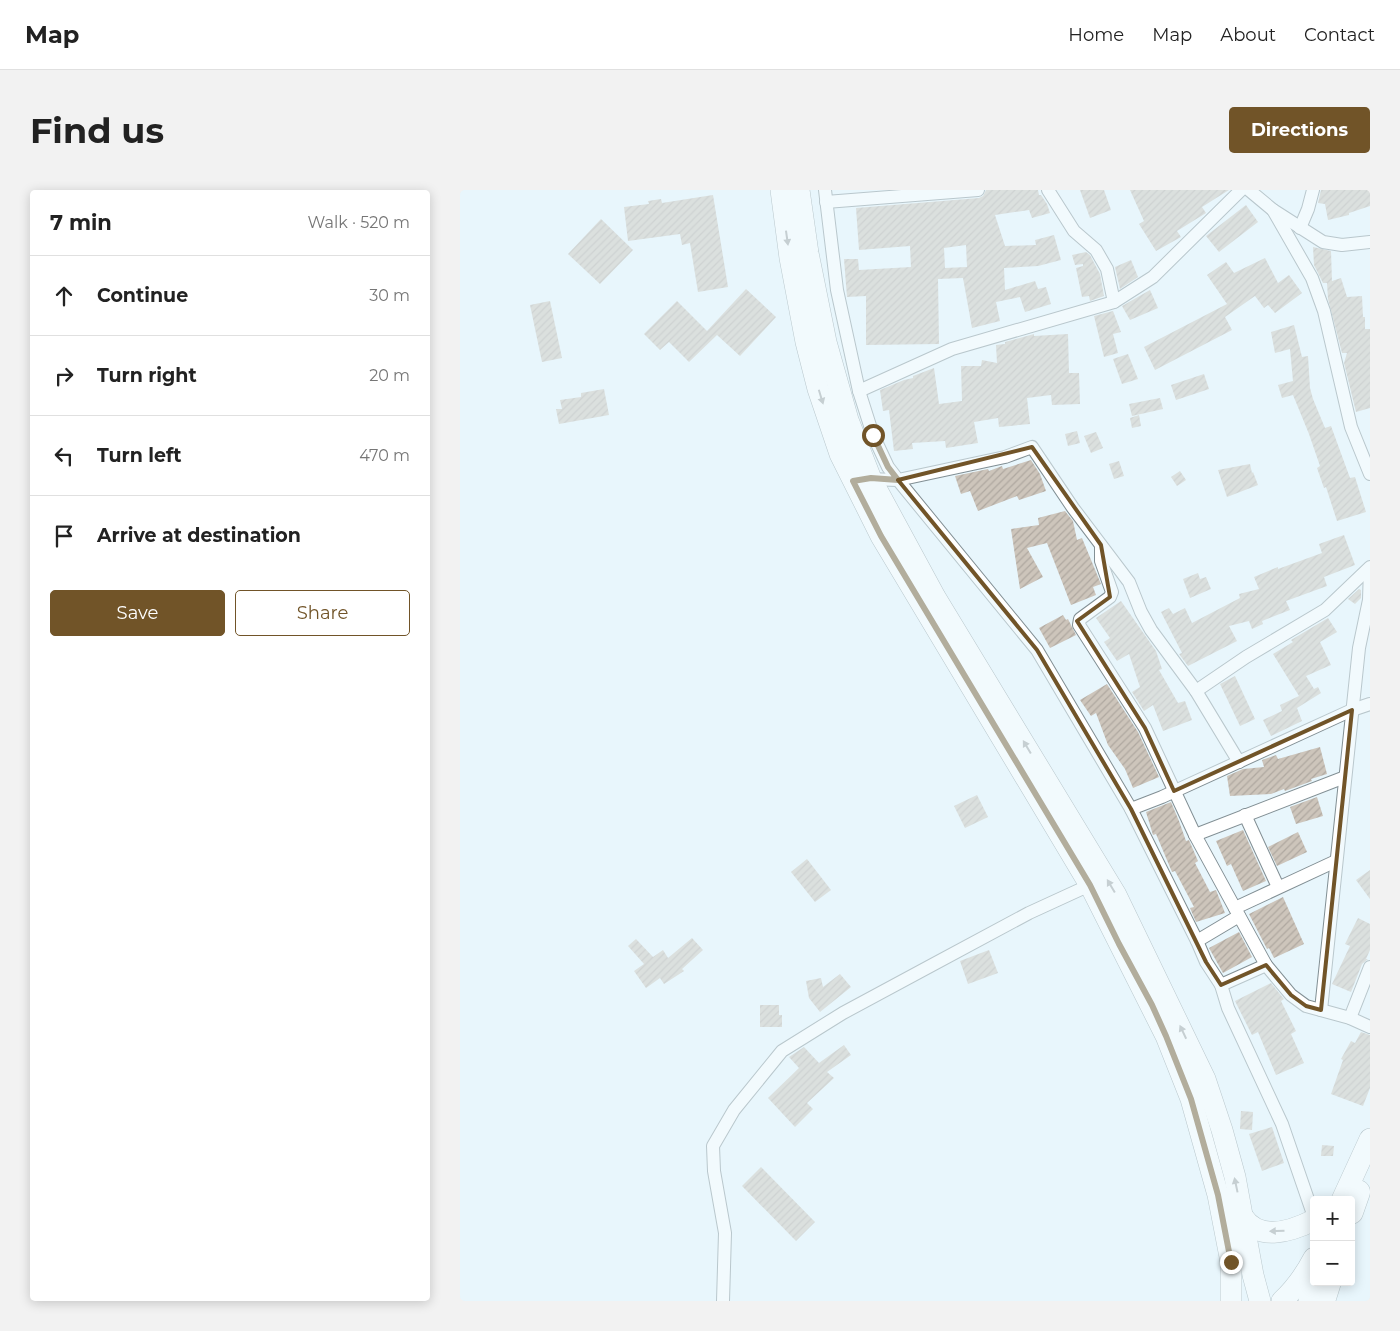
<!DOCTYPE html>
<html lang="en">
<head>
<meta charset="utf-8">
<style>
  body { margin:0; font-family:Montserrat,sans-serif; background:#f2f2f2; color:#222 }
  .controls { position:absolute; right:15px; bottom:15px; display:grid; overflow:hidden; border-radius:5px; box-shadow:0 2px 12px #0003 }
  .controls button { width:45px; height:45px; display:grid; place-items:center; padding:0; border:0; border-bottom:1px solid #e0e0e0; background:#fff; color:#222; font:25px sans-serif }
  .stop { position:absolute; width:15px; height:15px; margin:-11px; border:4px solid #715428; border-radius:50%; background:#fff }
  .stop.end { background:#715428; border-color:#fff; box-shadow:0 1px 5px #0008 }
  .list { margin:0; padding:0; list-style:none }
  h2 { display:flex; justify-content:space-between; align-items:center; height:65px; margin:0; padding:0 20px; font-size:21px }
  h2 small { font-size:16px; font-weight:400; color:#767676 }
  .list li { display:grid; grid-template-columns:32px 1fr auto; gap:15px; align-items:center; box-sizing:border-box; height:80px; padding:0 20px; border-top:1px solid #e0e0e0 }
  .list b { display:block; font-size:19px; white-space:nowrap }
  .list em { font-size:16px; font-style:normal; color:#767676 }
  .actions { display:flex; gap:10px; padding:15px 20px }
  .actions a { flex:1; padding:11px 0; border:1px solid #715428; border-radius:5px; text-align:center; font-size:18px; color:#715428 }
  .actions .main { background:#715428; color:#fff }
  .icon { flex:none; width:28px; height:28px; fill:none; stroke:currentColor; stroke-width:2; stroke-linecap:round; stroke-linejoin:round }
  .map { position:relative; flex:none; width:910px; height:1111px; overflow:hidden; border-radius:5px }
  header { display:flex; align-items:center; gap:30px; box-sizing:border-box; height:70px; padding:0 25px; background:#fff; border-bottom:1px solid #e0e0e0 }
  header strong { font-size:24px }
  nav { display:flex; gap:28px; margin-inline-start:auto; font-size:18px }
  .intro { display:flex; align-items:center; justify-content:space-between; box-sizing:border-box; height:120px; padding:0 30px }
  h1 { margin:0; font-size:35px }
  .button { padding:12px 22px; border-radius:5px; background:#715428; color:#fff; font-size:18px; font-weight:700 }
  main { display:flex; gap:30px; padding:0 30px }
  aside { flex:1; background:#fff; border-radius:5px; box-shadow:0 2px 12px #0003 }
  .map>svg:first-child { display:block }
  .building { fill:url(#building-hatch); fill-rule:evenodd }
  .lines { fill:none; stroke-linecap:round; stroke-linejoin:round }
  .street-casing { stroke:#828f94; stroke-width:14 }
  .primary-casing { stroke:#828f94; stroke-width:22 }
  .highway-casing { stroke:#828f94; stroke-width:25 }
  .street { stroke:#fff; stroke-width:12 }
  .primary { stroke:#fff; stroke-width:21 }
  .highway { stroke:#fff; stroke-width:24 }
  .oneway { fill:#9d9fa0 }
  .route { stroke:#715428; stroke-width:6 }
  .marked { fill:none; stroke:#715428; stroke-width:4; stroke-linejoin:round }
</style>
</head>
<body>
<header>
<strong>Map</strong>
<nav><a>Home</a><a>Map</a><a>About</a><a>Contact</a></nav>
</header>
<div class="intro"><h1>Find us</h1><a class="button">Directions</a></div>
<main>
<aside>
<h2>7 min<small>Walk · 520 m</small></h2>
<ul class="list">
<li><svg class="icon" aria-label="ahead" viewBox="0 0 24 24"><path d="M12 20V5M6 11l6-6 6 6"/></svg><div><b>Continue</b></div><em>30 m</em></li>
<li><svg class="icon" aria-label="right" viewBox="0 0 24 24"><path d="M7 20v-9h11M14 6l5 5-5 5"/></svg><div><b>Turn right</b></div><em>20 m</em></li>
<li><svg class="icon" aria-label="left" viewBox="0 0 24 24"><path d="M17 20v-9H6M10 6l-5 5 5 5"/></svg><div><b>Turn left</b></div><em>470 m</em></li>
<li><svg class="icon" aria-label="arrive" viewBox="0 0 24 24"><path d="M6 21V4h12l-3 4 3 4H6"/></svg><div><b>Arrive at destination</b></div></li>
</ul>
<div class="actions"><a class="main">Save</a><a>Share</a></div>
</aside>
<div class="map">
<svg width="910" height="1111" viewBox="0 0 910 1111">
  <defs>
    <pattern id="building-hatch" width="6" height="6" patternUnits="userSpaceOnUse" patternTransform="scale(1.25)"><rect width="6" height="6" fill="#cdc5bb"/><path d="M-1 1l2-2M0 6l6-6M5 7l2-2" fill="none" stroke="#afa8a0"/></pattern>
  </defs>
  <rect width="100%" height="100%" fill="#e8f6fc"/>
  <g class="building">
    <path d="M526,0h52l1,5h2l6,9 3,9 -18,5 -3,-8 -34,5 10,31 31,-1 -1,-5 19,-5 7,25 -23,6 -34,2 1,22 30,-9 3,8 8,-2 5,17 -26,8 -5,-15 -24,5 4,19 -28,7 -9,-50 -25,1 1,65 -73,1v-49l-19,1 -3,-38h14l1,11 52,-3 -1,-21 -51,4 -3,-42 123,-10 4,-2zM506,55l1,22 -22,1 -1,-20z"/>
    <polygon points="620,0 644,0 651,20 630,28"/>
    <polygon points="670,0 769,0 742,17 746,23 717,41 721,47 696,61 679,34 684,31"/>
    <polygon points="861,0 910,0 910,16 889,23 889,25 868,30 865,14 858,13"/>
    <polygon points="253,5 268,97 238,102 230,53 222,55 220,44 168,51 164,17 189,14 188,11 201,9 202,13"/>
    <polygon points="786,15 798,32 759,62 746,46"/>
    <polygon points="141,29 173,60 140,94 108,64"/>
    <polygon points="853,57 871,61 872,91 881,88 887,107 902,106 903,127 905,127 905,139 910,139 910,218 896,222 884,173 887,163 882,163 868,109 867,93 863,93 854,75"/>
    <polygon points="626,62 630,65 640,84 644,106 630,111 629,106 622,107 616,78 623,76 623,74 615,75 612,65"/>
    <polygon points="805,68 818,93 829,85 842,103 815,123 808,115 804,118 795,106 765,127 772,140 695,180 684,157 767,114 747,85 766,72 774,83"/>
    <polygon points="671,70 678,87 660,99 655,77"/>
    <polygon points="286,99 316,127 280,166 257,145 229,172 209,152 200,160 184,144 217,111 247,141"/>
    <polygon points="690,100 698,118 670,130 662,116"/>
    <polygon points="90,111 102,168 82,172 70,115"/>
    <polygon points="653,121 661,142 653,144 658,163 644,167 634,126"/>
    <polygon points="834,135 842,167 848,166 850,198 853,209 865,238 871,236 890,288 895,287 906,322 877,331 866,297 864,298 857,278 860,276 849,244 833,205 822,208 818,195 833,191 830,159 815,163 811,142"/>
    <polygon points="574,144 574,146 608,144 609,183 619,183 620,214 592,215 591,205 567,208 570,234 539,237 538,228 514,232 518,253 486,258 485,251 452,253 453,259 434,261 429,220 423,221 420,200 444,190 453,188 453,186 474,178 479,214 502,211 501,176 521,176 522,170 537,173 536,155 545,154 545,152"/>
    <polygon points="668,164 678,189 662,194 653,169"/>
    <polygon points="744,184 749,199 716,210 711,195"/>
    <polygon points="144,199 149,225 99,234 96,219 102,219 100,210 121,207 121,203"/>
    <polygon points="700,208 703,219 672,226 669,214"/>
    <polygon points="679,225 681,236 672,238 670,228"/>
    <polygon points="617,241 620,253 608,256 605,244"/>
    <polygon points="636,242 643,258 631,263 624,246"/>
    <polygon points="571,270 580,284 586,301 559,310 557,306 518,321 510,301 501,304 495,286 528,279 529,281 542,276 543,279"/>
    <polygon points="659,271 664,286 654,289 649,274"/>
    <polygon points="790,274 792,283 793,282 798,295 767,307 758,280"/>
    <polygon points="720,281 726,290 717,296 711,287"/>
    <polygon points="605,321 613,331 617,350 622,348 641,394 633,397 636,405 611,415 587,353 567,358 583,387 560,399 551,339 579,335 578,328"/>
    <polygon points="884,345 895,375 864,387 867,396 826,411 830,420 802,431 803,434 792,439 789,431 769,436 777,451 728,476 719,464 722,463 701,422 709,418 713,424 725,418 732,433 780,408 779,404 799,399 794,387 818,377 818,379 862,363 859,354"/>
    <polygon points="738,383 740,389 746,387 751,399 730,408 723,389"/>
    <polygon points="899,399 901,400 901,408 895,414 888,409"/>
    <polygon points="661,411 696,461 702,479 699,480 718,513 725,511 732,530 703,541 693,515 684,521 672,502 680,497 669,464 657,471 644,452 650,448 636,428"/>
    <polygon points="603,425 606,430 608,429 616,445 590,458 579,438"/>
    <polygon points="868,428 877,442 860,452 871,475 846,486 854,499 858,497 861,503 837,518 842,531 811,546 803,530 822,521 820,515 839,506 813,464 833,452 831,450"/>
    <polygon points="775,486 795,529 780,536 760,494"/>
    <polygon points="647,494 678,542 699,587 673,598 665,579 648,555 636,523 631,526 620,510"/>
    <polygon points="860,557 867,584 851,589 852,591 825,601 824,599 811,604 770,606 767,586 783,579 804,577 802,570 816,565 818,569"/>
    <polygon points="517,605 528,627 505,638 494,616"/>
    <polygon points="857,607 863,626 836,634 830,617"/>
    <polygon points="711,612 719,631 726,651 729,650 738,671 735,673 750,702 756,700 765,723 736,732 730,718 734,717 715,681 712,682 696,644 693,645 686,622"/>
    <polygon points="783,640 806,691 783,701 771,674 767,676 756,651"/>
    <polygon points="838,642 847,662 817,676 808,657"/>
    <polygon points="347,669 371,700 355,712 331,682"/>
    <polygon points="910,680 910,709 896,690"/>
    <polygon points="823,707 844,754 814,768 809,758 807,759 789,724"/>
    <polygon points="898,728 910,734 910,760 906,769 908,769 902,774 891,802 872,794 890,756 885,754"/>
    <polygon points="779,742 792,767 763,783 749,758"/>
    <polygon points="232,748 243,760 222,779 224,781 204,794 200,788 186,798 174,781 184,774 168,756 176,749 193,767 203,760 208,768"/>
    <polygon points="529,760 538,783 508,794 500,771"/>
    <polygon points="380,784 391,797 360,822 349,808 346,791 361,788 363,797"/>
    <polygon points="811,793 824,809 821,811 836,841 831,844 844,873 816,885 798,842 792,845 775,811"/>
    <polygon points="300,815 319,815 319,825 322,825 322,837 300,837"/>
    <polygon points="901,842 910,845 910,898 903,916 871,904 883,870 881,869 891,851 895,853"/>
    <polygon points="384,855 391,865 367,882 374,888 347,913 353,919 335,937 308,908 339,878 329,867 344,857 359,873"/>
    <polygon points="781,921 793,922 792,940 780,939"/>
    <polygon points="812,937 824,973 802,981 789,944"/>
    <polygon points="862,955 874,956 873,966 861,966"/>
    <polygon points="301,977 355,1032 336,1051 282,996"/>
  </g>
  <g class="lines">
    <g class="street-casing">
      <g id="street">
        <polyline points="365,0 377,100 399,201 413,245 428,277 438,290 545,267 572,257 613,318 669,392 681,422 691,440 736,501 779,572"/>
        <polyline points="588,0 614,41 636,60 647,79 654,112"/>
        <polyline points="789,0 813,20 863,52 882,55 910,52"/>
        <polyline points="366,12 518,0"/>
        <polyline points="813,20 852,88 864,121 891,237 910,284"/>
        <polyline points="840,38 848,19 853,0"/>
        <polyline points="399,201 492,159 654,112 693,87 781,0"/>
        <polyline points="407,289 438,290 577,460 671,619 737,751 746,772 761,795 768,818 822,934 854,1027"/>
        <polyline points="641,356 641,371 652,402 650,407 620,429 619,435 685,538 735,645 806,775 831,805 846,816 890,828 910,837"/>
        <polyline points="736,501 786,467 865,420 910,377"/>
        <polyline points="671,619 702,607 892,520 910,514"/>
        <polyline points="785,625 818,697"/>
        <polyline points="735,645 885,587"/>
        <polyline points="775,718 876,671"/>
        <polyline points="737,751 779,726"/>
        <polyline points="761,795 806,775"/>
        <polyline points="861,820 899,458 909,410 910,378"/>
        <polyline points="890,828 910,777"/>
        <polyline points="263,1111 265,1043 254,981 253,956 274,920 322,861 383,823 474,774 569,723 630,695"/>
      </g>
    </g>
    <g class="primary-casing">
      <g id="primary">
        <polyline points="321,0 330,68 346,152 358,199 380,264 421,346 630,695 706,846 731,909 758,1005 771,1072 771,1111"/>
        <polyline points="339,0 348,63 366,152 388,230 411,289 475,407 656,705 745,889 762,940 775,987 793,1085 800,1111"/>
        <polyline points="882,1010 910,949"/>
        <path d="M783,1027c16,25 49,14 71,3"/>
        <path d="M822,1111c14,-13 23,-26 32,-43"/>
        <polyline points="849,1111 857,1092"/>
      </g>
    </g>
    <g class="highway-casing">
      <g id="highway">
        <polyline points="891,1022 898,1002"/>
        <polyline points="863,1111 869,1092"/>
      </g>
    </g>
    <use href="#street" class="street"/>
    <use href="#primary" class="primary"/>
    <use href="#highway" class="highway"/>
  </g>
  <defs><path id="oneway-solid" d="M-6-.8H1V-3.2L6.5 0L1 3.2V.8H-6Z" transform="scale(1.25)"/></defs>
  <g class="oneway">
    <use href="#oneway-solid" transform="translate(327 48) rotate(82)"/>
    <use href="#oneway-solid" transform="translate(361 207) rotate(73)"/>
    <use href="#oneway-solid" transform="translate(567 557) rotate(-121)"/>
    <use href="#oneway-solid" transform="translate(651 696) rotate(-121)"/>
    <use href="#oneway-solid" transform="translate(723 842) rotate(-115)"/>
    <use href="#oneway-solid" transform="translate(776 995) rotate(-102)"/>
    <use href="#oneway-solid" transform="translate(817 1041) rotate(178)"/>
  </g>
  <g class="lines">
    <polyline class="route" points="413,245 428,277 438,290 411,288 393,291 421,346 630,695 659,754 692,815 706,846 731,909 758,1005 771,1072"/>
  </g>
  <path d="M0 0H910V1111H0ZM572,257l69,98 9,52 -33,24 68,107 29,63 178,-81 -31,300 -15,-4 -15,-11 -25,-30 -45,20 -15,-23 -75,-153 -94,-159 -139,-170z" fill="#e8f6fc" fill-opacity=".55" fill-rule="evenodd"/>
  <path class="marked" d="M572,257l69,98 9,52 -33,24 68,107 29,63 178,-81 -31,300 -15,-4 -15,-11 -25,-30 -45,20 -15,-23 -75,-153 -94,-159 -139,-170z"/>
</svg>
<div class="controls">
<button>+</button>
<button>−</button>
</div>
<div class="stop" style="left:413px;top:245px"></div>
<div class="stop end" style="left:771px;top:1072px"></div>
</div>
</main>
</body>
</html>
